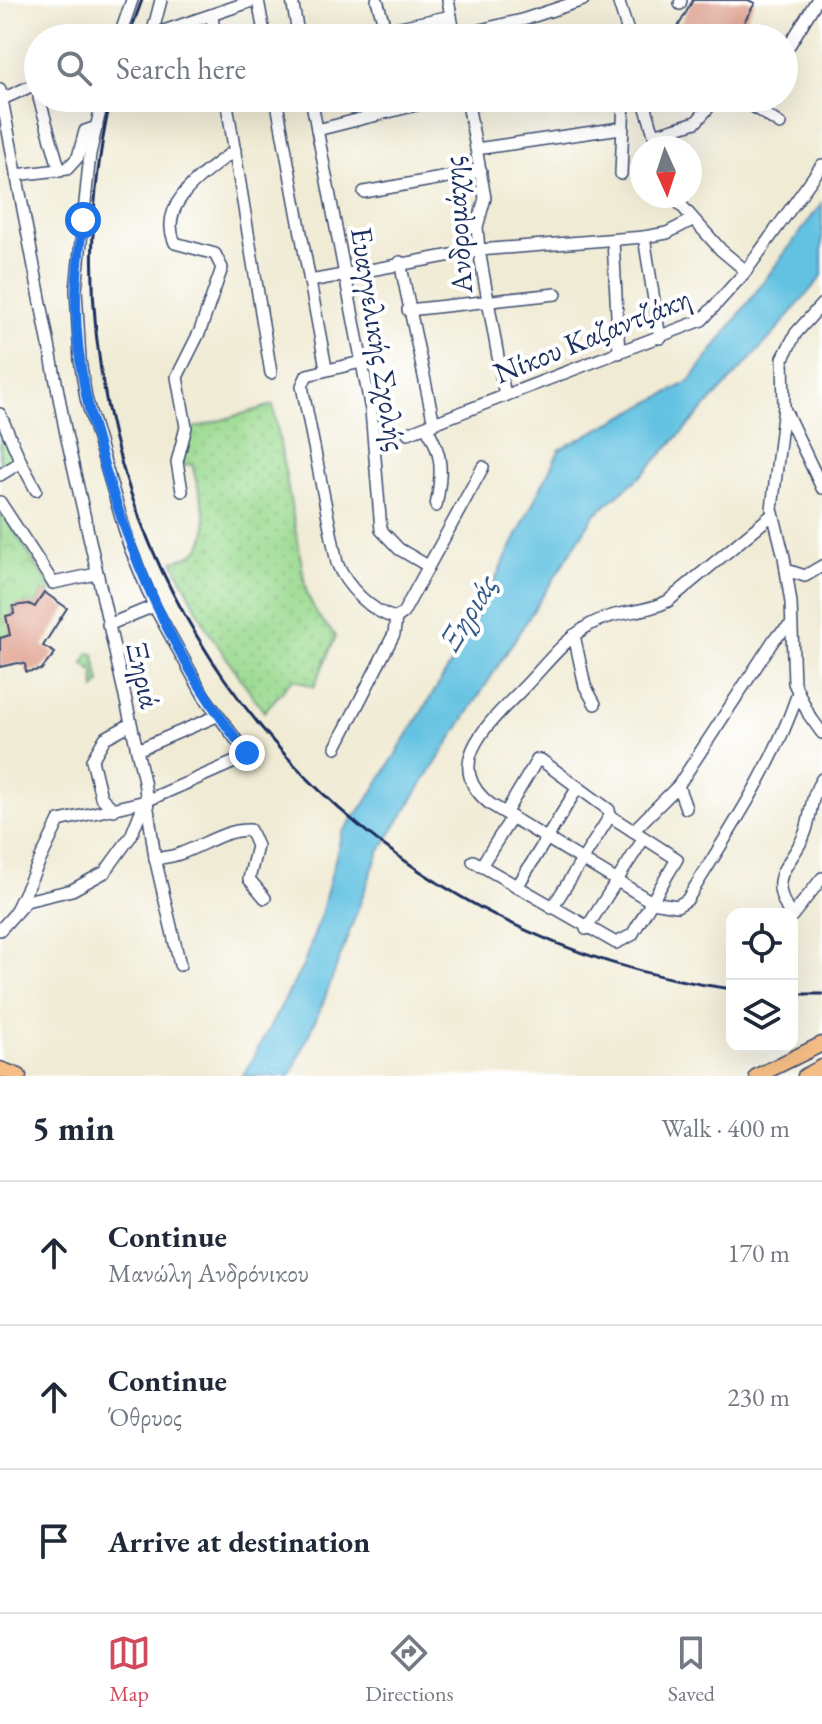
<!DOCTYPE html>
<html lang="en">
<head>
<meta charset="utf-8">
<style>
  body { margin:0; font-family:"EB Garamond",serif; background:#f2f2f3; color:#1f2937 }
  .controls { position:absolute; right:24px; bottom:24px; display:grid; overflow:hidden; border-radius:16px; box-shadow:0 8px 32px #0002 }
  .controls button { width:72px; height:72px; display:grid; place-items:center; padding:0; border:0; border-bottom:2px solid #e0e1e3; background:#fff; color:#1f2937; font:40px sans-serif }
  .compass { position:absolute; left:630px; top:136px; width:72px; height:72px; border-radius:50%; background:#fff; box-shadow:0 8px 32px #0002; rotate:177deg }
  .stop { position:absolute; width:24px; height:24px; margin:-18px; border:6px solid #1a73e8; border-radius:50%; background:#fff }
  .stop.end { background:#1a73e8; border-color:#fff; box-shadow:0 2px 8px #0008 }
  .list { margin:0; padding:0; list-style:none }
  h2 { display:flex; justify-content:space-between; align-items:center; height:104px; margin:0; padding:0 32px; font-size:34px }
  h2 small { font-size:26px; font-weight:400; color:#747a83 }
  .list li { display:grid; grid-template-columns:52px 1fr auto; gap:24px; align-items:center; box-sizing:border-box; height:144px; padding:0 32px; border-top:2px solid #e0e1e3 }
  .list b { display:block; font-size:30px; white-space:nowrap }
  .list p { margin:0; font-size:26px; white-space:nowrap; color:#747a83 }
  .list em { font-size:26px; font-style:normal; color:#747a83 }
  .icon { flex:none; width:44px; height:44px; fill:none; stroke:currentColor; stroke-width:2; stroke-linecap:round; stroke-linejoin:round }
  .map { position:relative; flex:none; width:822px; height:1076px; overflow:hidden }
  .search { position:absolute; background:#fff; box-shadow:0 8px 32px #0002; left:24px; right:24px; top:24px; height:88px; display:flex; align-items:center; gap:20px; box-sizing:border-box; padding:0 28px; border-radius:44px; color:#747a83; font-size:30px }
  .sheet { height:536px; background:#fff }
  nav { display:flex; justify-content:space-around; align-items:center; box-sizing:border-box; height:112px; border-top:2px solid #e0e1e3; background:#fff; font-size:22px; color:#747a83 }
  nav a { display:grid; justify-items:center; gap:4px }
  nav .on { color:#d1495b }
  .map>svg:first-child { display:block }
  .grass { fill:url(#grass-dots); stroke:#5b8477; stroke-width:2 }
  .park { fill:url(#park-crowns); stroke:#5b8477; stroke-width:2 }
  .water { fill:#64c2e2; stroke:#4078a0; stroke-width:2 }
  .building { fill:#de9b88 }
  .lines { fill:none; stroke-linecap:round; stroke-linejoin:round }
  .minor-casing { stroke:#3b4b70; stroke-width:14 }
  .major-casing { stroke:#3b4b70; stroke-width:17 }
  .minor { stroke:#fff; stroke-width:11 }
  .major { stroke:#f6be86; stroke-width:14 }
  .rail { stroke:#1b2f5e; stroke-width:3 }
  .route { stroke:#1a73e8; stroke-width:10 }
  .labels { text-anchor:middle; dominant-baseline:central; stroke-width:8; stroke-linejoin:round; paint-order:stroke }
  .street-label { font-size:30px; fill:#1b2f5e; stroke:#fff }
  .water-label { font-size:32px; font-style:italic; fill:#315b86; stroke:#fff }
</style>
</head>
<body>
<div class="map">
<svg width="822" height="1076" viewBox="0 0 822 1076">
  <defs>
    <pattern id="grass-dots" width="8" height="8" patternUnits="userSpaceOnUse" patternTransform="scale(2)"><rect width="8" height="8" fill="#9bda90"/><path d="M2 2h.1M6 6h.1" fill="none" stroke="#85bb7f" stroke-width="1.8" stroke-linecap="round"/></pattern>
    <pattern id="park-crowns" width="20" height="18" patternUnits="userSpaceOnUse" patternTransform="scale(2)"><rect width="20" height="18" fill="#9bda90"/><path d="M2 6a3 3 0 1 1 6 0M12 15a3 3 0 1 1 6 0" fill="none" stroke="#85bb7f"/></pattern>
  </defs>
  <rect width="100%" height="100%" fill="#fff"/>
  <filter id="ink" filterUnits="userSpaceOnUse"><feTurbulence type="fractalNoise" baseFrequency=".0125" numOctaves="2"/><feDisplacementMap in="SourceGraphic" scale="16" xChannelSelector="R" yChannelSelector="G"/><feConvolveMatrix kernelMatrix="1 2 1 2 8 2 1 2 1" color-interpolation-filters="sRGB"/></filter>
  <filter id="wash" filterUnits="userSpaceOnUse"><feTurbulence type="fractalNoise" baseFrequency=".006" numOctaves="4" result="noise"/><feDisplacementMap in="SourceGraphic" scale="32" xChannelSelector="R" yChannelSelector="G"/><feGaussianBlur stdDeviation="1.8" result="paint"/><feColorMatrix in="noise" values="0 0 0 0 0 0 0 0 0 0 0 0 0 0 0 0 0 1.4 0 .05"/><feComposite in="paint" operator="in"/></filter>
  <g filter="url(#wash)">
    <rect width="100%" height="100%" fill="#f0ebd4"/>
    <g class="grass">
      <polygon points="440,22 444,38 422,38 420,26"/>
      <path d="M273,405l34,189 11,22 18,20 -22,51 -21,-8 -29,33 -56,-81 -35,-70c54,-10 27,-59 19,-97l-12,2 10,-37z"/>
      <polygon points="89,653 94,654 100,683 95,689 94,673 84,664"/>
    </g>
    <g class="park">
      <polygon points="0,420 18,461 0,473"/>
      <polygon points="0,510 51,587 49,596 43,592 35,607 29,604 13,607 10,635 0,638"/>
    </g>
    <polygon class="water" points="822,203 822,276 771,337 643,474 595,514 379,852 323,1003 290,1076 243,1076 303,966 320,918 342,833 369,798 462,646 560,449 689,382"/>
    <g id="blocks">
      <g class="building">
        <polygon points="693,0 748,0 755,3 735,38 705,38 696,33 693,38 682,38 674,34"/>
        <polygon points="44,592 67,608 43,646 55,653 41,670 26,672 25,664 18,663 0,667 0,638 10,635 6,616 14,614 13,606 29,604 35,607"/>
      </g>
    </g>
  </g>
  <g filter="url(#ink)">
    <use href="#blocks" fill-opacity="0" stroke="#3b4b70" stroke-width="2"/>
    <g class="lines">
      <g class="minor-casing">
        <g id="minor">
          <polyline points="161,0 154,27 158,33 255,0"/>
          <polyline points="258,0 265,38"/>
          <polyline points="292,0 299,38"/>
          <polyline points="377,0 388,38"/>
          <polyline points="448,0 455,38"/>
          <polyline points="618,0 630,38"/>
          <polyline points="680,4 681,0"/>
          <polyline points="212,16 215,38"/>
          <polyline points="455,36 522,20 583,0"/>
          <polyline points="119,38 132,0"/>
          <polyline points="349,38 451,16"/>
          <polyline points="784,54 817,0"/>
          <polyline points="0,89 66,434 144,781 155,858 180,965"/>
          <polyline points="39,98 60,171"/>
          <polyline points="226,98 271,373"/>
          <polyline points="276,98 326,368"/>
          <polyline points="311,98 371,410 381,530 399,549 428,566"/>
          <polyline points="370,98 373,116"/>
          <polyline points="467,98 485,198 477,227 479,250 505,396"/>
          <polyline points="643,98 658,148"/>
          <polyline points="740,98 780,124"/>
          <polyline points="0,100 38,83"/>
          <polyline points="317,130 444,98"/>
          <polyline points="654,135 696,122 717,98"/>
          <polyline points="476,149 621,128"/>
          <polyline points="621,174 624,98"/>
          <polyline points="16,175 67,169 78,157 85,131 97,127"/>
          <polyline points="364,192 481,171"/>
          <polyline points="673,196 721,250 746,271"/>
          <polyline points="644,237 660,338"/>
          <polyline points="613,240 619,353"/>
          <polyline points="400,262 434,424"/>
          <polyline points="310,281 479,250 644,237 667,233 692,220"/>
          <polyline points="822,304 796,333 783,358 784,407 772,509 784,557 791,603 794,683 809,715 822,733"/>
          <polyline points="408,310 556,294"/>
          <path d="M361,362l-54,13 -5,11 35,177c9,23 35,50 59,55l7,-5 80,-146"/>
          <polyline points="784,408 822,488"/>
          <polyline points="0,414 21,462 0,475"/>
          <path d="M426,427c18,27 16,48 10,79"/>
          <polyline points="408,433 702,320 746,271 822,165"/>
          <polyline points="21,462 36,490"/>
          <path d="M182,491l-5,-29 9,-35 -9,-50 23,-46 22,-63 -7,-14 -40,-11c-19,-41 33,-72 60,-93"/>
          <polyline points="0,502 53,583 96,574"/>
          <path d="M772,515l-104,86c-24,13 -52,9 -77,23 -26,15 -43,38 -63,59 -29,32 -92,78 -38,121l162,98 25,4 10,-6c41,-67 86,-132 111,-207"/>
          <polyline points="786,570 805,576 822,566"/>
          <polyline points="108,625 154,606"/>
          <polyline points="574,635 585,686 595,704"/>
          <polyline points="336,747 394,634 396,618"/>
          <polyline points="137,750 217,716"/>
          <polyline points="678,786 686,808"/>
          <polyline points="114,810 101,797 92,760 105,738 131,724"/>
          <polyline points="633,831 678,786 775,638 791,625"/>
          <path d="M155,858c34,1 61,-29 95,-28l7,16 -8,33 16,19"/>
          <polyline points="473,861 616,943 632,935 677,859 610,816 609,810 541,760 537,760 506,812"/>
          <polyline points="481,866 512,817"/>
          <polyline points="517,887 578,787"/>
          <polyline points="552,908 610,816"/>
          <polyline points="15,912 59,821 146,801 248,756 204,696 154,606 129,545 86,398 80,360 76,290 90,154 103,98"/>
          <path d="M790,914c-25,-41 2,-47 15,-81 7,-19 5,-37 17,-54"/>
          <polyline points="792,916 822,878"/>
          <polyline points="586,929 644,838"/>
          <polyline points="0,930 26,901 72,890 105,872 131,836 145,801"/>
        </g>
      </g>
      <g class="major-casing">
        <g id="major">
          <polyline points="0,1069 19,1076"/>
          <polyline points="757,1076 822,1044"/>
          <polyline points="805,1076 822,1067"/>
        </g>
      </g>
      <use href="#minor" class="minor"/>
      <use href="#major" class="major"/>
      <g class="rail">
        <polyline points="128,38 142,0"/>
        <path d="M111,98c-96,421 194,834 621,891"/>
        <polyline points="792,994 822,994"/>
      </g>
    </g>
  </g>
  <g class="lines" filter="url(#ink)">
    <path class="route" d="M83,220c-3,26 -7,53 -7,79 -1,63 15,125 34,185 31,99 72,187 137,269"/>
  </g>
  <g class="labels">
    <g class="street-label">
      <text transform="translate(457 225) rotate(-94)">Ανδρομάχης</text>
      <text transform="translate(592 335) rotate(-22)">Νίκου Καζαντζάκη</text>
      <text transform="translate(379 339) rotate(81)">Ευαγγελικής Σχολής</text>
      <text transform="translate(144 675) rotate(77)">Ξηριά</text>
    </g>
    <g class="water-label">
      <text transform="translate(468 612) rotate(-59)">Ξηριάς</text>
    </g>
  </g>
</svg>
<div class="controls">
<button><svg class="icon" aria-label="locate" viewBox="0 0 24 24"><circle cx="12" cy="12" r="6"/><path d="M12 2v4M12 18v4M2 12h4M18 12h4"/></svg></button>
<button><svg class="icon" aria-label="layers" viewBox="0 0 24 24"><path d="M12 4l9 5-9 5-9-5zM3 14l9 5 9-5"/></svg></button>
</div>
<svg class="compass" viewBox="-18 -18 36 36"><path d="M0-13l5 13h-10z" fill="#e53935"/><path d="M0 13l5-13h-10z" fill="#747a83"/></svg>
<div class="stop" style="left:83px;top:220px"></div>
<div class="stop end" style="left:247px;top:753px"></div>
<div class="search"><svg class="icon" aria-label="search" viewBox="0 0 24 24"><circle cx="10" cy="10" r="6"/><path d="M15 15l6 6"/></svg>Search here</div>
</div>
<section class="sheet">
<h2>5 min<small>Walk · 400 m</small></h2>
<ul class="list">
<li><svg class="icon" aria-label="ahead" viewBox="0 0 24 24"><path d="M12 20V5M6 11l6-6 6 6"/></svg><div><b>Continue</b><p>Μανώλη Ανδρόνικου</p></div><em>170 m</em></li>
<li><svg class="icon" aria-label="ahead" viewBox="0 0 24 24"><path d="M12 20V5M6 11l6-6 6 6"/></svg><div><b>Continue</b><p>Όθρυος</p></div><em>230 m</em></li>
<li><svg class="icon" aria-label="arrive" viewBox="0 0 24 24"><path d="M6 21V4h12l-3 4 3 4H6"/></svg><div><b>Arrive at destination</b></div></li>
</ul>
</section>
<nav>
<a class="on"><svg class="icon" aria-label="map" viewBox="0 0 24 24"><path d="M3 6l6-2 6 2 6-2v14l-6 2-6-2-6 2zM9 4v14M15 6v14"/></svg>Map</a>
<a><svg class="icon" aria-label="directions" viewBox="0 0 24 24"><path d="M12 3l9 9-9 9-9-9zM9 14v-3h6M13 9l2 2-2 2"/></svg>Directions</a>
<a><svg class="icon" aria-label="saved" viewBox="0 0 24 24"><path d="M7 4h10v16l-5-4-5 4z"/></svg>Saved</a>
</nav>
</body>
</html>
